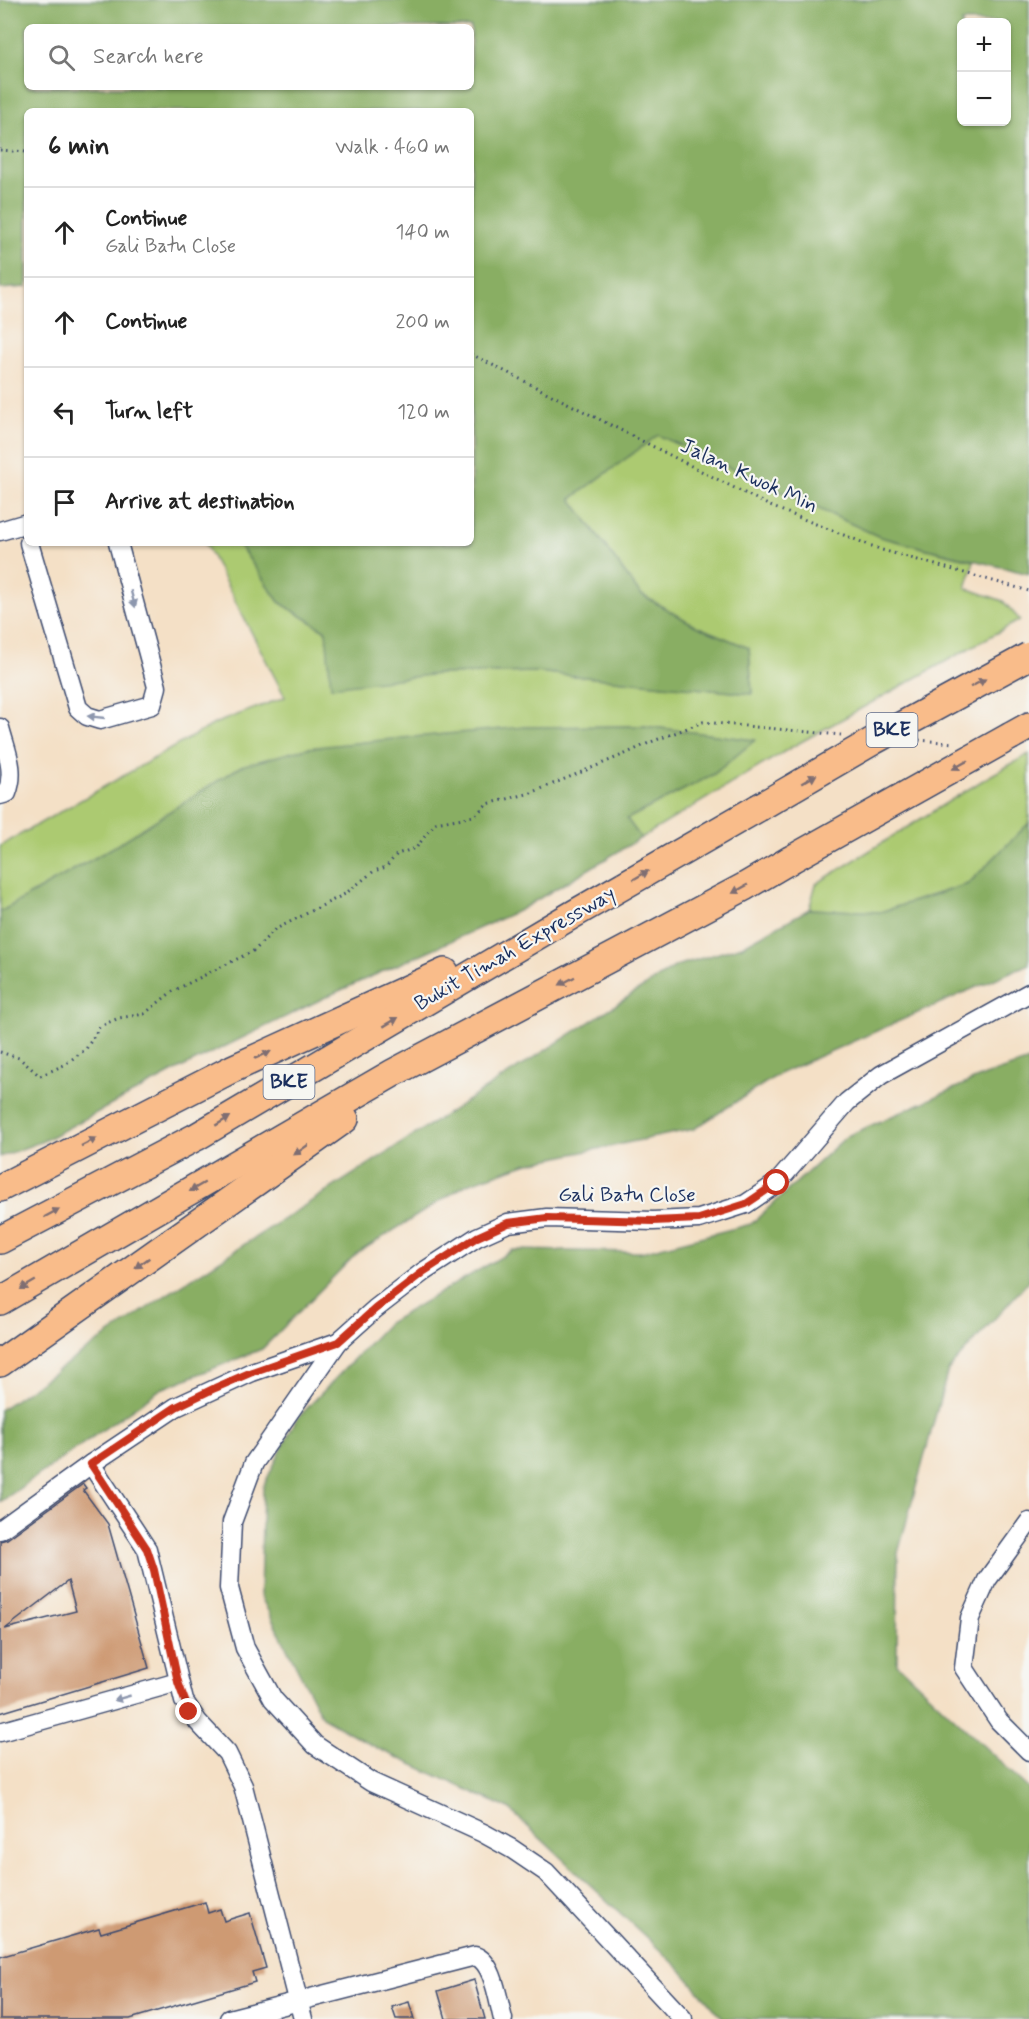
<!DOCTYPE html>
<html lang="en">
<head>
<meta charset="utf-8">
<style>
  body { margin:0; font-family:Mynerve,sans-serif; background:#f2f2f2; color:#222 }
  .controls { position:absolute; right:18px; top:18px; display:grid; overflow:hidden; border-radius:9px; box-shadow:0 2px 4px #0004 }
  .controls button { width:54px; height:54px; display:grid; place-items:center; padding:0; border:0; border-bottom:2px solid #e0e0e0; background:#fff; color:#222; font:30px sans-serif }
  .stop { position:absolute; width:18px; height:18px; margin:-14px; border:4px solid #c8321e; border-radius:50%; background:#fff }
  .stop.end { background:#c8321e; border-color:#fff; box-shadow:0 2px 6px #0008 }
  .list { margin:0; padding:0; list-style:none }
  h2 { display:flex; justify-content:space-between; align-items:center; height:78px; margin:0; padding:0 24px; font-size:26px }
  h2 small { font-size:20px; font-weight:400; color:#767676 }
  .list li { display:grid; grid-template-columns:39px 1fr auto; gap:18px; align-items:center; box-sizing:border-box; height:90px; padding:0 24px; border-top:2px solid #e0e0e0 }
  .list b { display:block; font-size:22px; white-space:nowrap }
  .list p { margin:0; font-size:20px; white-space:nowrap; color:#767676 }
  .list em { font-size:20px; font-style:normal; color:#767676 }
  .icon { flex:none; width:33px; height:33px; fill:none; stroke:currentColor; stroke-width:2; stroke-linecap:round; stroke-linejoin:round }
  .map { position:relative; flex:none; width:1029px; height:2019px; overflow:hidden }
  .search { position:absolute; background:#fff; box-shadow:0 2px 4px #0004; left:24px; top:24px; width:450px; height:66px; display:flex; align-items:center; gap:15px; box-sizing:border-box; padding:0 21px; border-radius:9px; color:#767676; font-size:22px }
  .panel { position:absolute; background:#fff; box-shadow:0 2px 4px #0004; left:24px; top:108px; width:450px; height:438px; border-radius:9px }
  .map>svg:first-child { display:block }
  .green { fill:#acca71; stroke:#647c68; stroke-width:1.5 }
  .forest { fill:#89ae63; stroke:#526e60; stroke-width:1.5; fill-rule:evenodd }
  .building { fill:#ce9a73; fill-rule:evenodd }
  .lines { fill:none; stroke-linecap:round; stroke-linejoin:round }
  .minor-casing { stroke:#3c4a6e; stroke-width:21 }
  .highway-casing { stroke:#3c4a6e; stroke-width:30 }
  .path { stroke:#3c4a6e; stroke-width:3; stroke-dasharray:1.5 4.5; stroke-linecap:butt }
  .minor { stroke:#fff; stroke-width:18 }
  .highway { stroke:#f9bc8a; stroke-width:27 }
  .highway-bridge-casing { stroke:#3c4a6e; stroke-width:30; stroke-linecap:butt }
  .highway-bridge { stroke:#f9bc8a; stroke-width:27 }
  .oneway { fill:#8d97ae }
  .oneway2 { fill:#7f6e72 }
  .route { stroke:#c8321e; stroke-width:8 }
  .labels { text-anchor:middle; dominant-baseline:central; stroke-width:4.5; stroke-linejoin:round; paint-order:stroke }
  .shield { fill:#f6f6f2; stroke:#5d6b8a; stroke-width:1.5 }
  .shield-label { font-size:20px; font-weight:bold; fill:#1b2f5e }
  .street-label { font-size:21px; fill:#1b2f5e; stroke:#f6f6f2 }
</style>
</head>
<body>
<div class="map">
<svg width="1029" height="2019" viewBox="0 0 1029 2019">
  <rect width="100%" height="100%" fill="#f6f6f2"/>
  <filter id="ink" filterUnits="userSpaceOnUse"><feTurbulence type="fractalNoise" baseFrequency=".0167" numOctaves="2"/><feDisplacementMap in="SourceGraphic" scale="12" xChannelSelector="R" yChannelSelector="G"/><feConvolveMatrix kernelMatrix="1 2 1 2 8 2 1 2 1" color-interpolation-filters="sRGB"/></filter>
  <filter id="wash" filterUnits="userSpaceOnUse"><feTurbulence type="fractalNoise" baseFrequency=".008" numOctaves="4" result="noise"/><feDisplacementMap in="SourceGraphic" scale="24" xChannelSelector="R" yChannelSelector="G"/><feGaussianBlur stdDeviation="1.35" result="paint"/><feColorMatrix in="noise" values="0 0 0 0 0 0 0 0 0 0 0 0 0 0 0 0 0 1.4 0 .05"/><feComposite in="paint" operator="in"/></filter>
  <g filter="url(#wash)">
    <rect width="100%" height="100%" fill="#f4e0c6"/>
    <g class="green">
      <polygon points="658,435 880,537 974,561 966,588 1003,601 1020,620 792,747 641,838 627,819 714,774 754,740 644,726 525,727 112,848 0,912 0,846 216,723 285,697 205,543 238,543 279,602 326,631 438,674 536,672 752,694 749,648 696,626 640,594 571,499"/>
      <polygon points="1029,754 1029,823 968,884 880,912 809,909 816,884 988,777"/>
    </g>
    <g class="forest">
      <path d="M0,0h1029v574l-149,-37 -222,-102 -87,64 69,95 56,32 53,22 3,46 -216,-22 -98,2 -107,13 -5,-56 -47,-29 -41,-59h233v-432h-444v176l-27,2zM1006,22v100h-44v-100zM27,27h444v60h-444z"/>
      <polygon points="644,726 755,740 714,774 627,819 641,838 520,910 330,995 185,1066 43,1141 0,1157 0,912 112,848 241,766 307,748 402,738 525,727"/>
      <polygon points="1029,823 1029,964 779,1074 694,1129 525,1164 467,1184 356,1254 262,1349 161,1389 0,1502 0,1410 166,1295 676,966 742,946 809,909 880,912 968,884"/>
      <polygon points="1029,1061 1029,1281 948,1370 898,1553 897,1664 1029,1789 1029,2019 723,2019 680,1969 509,1809 379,1749 322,1717 260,1595 263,1487 296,1420 388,1323 513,1250 641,1252 751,1224 847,1136 978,1078"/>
    </g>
    <g id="blocks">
      <g class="building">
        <path d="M83,1484l3,4 -3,2 25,34 41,144 -149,45v-172l7,-2zM68,1581l8,30 -71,18z"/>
        <polygon points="205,1902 208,1913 220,1909 224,1921 250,1913 266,1968 252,1972 255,1982 130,2019 0,2019 0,1957 99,1928 101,1933"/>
        <polygon points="474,1980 485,2019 446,2019 438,1991"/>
        <polygon points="409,2002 414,2019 396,2019 392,2007"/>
      </g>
    </g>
  </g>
  <g filter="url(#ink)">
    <use href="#blocks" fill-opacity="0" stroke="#3c4a6e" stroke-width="1.5"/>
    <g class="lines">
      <g class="minor-casing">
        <g id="minor">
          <polyline points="0,531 27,523"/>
          <polyline points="29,543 78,708 87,716 100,720 152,705 157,687 118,543"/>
          <path d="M0,728c6,23 16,42 7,65l-7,2"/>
          <polyline points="91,1464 147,1549 184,1701 198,1722 227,1753 243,1786 303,2019"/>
          <polyline points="1029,1522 987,1580 970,1618 964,1668 999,1721 1029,1751"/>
          <polyline points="0,1530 91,1464 176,1407 252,1372 338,1342"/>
          <polyline points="0,1732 178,1682"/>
          <path d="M229,2019l246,-63c19,6 23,45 28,63"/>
          <polyline points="683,2019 546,1872 512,1849 483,1833 371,1782 315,1745 273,1699 245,1648 229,1588 232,1522 254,1463 338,1342 375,1309 423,1272 477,1237 508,1223 547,1218 653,1221 699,1219 746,1204 777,1183 847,1102 881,1075 1029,993"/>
        </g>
      </g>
      <g class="highway-casing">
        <g id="highway">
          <polyline points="1011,736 1029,726"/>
          <polyline points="0,1188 232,1069 445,972"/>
          <polyline points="0,1240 196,1137 572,915 758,808"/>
          <polyline points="0,1301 393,1073 744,887 790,860"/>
          <polyline points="0,1363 345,1119"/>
        </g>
      </g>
      <g class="path">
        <polyline points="0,150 27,152"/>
        <polyline points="471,354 770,506 882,550 1029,591"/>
        <polyline points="919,740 954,743"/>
        <polyline points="0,1052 19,1058 40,1076 64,1065 86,1049 100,1026 119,1018 144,1014 173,991 255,950 274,930 345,894 374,871 386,867 397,854 416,848 435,823 474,816 487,804 531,793 625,754 651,742 703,722 841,735"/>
      </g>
      <use href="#minor" class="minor"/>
      <use href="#highway" class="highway"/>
      <g class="highway-bridge-casing">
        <g id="highway-bridge">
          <polyline points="758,808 873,741 1029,656"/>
          <polyline points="790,860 1011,736"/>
        </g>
      </g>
      <use href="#highway-bridge" class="highway-bridge"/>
    </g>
    <defs><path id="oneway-solid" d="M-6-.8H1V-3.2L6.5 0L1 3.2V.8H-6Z" transform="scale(1.5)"/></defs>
    <g class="oneway">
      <use href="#oneway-solid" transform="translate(133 599) rotate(75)"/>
      <use href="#oneway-solid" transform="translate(96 717) rotate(-174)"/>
      <use href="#oneway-solid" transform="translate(122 1698) rotate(164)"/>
    </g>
    <g class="oneway2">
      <use href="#oneway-solid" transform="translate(978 683) rotate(-28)"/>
      <use href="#oneway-solid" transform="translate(960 765) rotate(151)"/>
      <use href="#oneway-solid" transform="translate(809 779) rotate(-30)"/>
      <use href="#oneway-solid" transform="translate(641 875) rotate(-30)"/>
      <use href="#oneway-solid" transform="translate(740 889) rotate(151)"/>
      <use href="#oneway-solid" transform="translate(567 981) rotate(152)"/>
      <use href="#oneway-solid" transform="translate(391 1022) rotate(-31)"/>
      <use href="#oneway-solid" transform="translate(263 1055) rotate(-24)"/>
      <use href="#oneway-solid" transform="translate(223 1121) rotate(-31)"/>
      <use href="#oneway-solid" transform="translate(89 1142) rotate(-27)"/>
      <use href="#oneway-solid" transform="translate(301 1150) rotate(145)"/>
      <use href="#oneway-solid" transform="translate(197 1187) rotate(150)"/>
      <use href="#oneway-solid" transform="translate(52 1213) rotate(-28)"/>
      <use href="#oneway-solid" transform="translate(142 1263) rotate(145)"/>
      <use href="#oneway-solid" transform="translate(28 1285) rotate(150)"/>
    </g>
  </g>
  <g class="lines" filter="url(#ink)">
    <polyline class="route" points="189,1712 178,1682 154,1570 147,1549 91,1464 176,1407 215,1388 252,1372 338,1342 375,1309 423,1272 477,1237 508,1223 547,1218 653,1221 699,1219 746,1204 777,1183"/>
  </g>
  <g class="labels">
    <g class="shield">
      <rect x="866.5" y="713" width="51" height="34" rx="4.5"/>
      <rect x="263.5" y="1065" width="51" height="34" rx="4.5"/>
    </g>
    <g class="shield-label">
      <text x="892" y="730">BKE</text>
      <text x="289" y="1082">BKE</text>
    </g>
    <g class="street-label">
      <text transform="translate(749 476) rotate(25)">Jalan Kwok Min</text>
      <text transform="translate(515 949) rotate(-30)">Bukit Timah Expressway</text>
      <text x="627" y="1195">Gali Batu Close</text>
    </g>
  </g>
</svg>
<div class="controls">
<button>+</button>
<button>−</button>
</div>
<div class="stop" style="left:777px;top:1183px"></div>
<div class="stop end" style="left:189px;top:1712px"></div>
<div class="search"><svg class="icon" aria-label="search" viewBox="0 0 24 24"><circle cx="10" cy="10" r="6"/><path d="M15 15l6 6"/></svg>Search here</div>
<section class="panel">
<h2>6 min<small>Walk · 460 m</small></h2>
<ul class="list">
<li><svg class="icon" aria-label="ahead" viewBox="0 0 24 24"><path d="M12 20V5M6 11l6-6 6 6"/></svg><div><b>Continue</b><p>Gali Batu Close</p></div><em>140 m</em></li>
<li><svg class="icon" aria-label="ahead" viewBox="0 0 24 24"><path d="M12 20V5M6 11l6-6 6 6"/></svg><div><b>Continue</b></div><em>200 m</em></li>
<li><svg class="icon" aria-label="left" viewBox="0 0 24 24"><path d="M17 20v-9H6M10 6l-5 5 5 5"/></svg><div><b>Turn left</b></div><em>120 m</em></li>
<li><svg class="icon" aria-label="arrive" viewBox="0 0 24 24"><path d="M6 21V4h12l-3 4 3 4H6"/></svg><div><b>Arrive at destination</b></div></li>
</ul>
</section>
</div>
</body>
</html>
